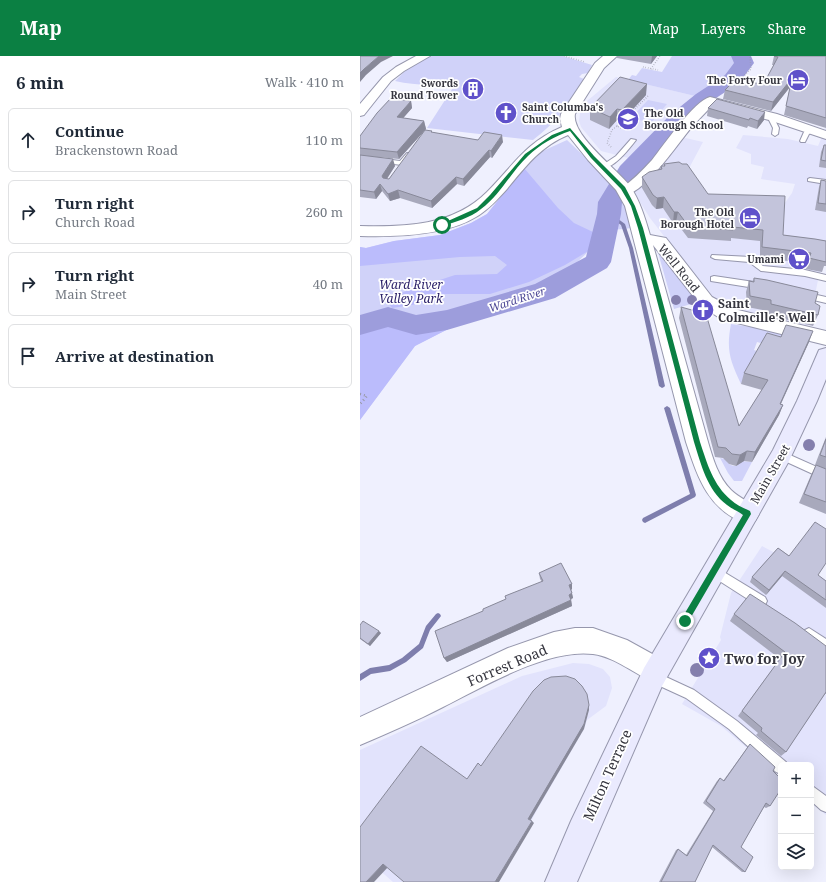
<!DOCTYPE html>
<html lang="en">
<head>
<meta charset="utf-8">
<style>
  body { margin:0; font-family:"Noto Serif",serif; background:#f6f6f7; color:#1f2937 }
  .controls { position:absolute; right:12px; bottom:12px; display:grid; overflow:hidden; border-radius:6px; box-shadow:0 4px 16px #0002 }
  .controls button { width:36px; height:36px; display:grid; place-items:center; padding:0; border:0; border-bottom:1px solid #e0e1e3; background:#fff; color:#1f2937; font:20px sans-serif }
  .stop { position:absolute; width:12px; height:12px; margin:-9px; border:3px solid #0b8043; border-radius:50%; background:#fff }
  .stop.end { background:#0b8043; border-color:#fff; box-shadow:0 1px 4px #0008 }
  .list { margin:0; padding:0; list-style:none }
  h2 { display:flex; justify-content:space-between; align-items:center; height:52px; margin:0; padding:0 16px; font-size:17px }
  h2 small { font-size:13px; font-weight:400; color:#747a83 }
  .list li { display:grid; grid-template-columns:26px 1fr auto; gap:12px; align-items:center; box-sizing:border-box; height:64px; margin:0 8px 8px; padding:0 8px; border:1px solid #e0e1e3; border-radius:6px }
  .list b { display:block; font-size:15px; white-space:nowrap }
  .list p { margin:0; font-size:13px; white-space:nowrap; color:#747a83 }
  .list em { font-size:13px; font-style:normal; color:#747a83 }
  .icon { flex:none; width:22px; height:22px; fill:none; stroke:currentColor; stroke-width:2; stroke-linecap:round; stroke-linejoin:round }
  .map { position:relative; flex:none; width:466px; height:826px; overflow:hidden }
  header { display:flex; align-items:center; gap:24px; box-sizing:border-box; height:56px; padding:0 20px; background:#0b8043; color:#fff }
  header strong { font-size:19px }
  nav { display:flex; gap:22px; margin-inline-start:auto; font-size:14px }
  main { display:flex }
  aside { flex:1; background:#fff }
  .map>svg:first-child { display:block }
  .built { fill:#e2e3fc }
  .green { fill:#d0d2f9 }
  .forest { fill:#bbbcfc }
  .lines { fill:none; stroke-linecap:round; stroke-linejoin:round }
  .stream { fill:#7e7ead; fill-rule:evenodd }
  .river { fill:#9d9ddc; fill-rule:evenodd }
  .service-casing { stroke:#9697ad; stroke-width:2 }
  .minor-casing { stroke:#9697ad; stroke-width:2 }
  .tertiary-casing { stroke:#9697ad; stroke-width:2 }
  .secondary-casing { stroke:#9697ad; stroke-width:2 }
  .path-far1 { stroke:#9899a4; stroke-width:1.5; stroke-dasharray:0.5 2; stroke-linecap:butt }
  .path { stroke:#9899a4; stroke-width:2.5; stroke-dasharray:1 3; stroke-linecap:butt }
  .service { fill:#fff; fill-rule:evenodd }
  .minor { fill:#fff; fill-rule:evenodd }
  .tertiary { fill:#fff; fill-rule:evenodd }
  .secondary { fill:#eaeafe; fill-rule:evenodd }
  .tree { fill:#847fad }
  .wall { fill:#a8a9bc }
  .shaded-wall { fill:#888999 }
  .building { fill:#c3c4db; stroke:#888999 }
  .route { fill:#0b8043 }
  .labels { text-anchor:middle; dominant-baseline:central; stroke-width:3.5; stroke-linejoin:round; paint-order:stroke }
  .far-poi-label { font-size:10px; font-weight:bold; fill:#36363f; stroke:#fff; text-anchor:end }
  .far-water-label { font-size:11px; font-style:italic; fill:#504b97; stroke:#fff }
  .street-label { font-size:12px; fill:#36363f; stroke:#fff }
  .park-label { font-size:12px; font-style:italic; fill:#2c226a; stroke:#fff }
  .poi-label { font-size:12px; font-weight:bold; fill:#36363f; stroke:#fff; text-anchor:start }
  .near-poi-label { font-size:14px; font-weight:bold; fill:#36363f; stroke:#fff; text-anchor:start }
  .near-street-label { font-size:14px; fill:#36363f; stroke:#fff }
</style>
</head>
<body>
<header>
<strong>Map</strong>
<nav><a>Map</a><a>Layers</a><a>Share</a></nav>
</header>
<main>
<aside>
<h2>6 min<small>Walk · 410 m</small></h2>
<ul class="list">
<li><svg class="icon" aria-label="ahead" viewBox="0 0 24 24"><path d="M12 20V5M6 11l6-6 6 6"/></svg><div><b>Continue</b><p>Brackenstown Road</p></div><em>110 m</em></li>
<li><svg class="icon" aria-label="right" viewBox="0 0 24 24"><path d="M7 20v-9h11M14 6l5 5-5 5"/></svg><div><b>Turn right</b><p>Church Road</p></div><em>260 m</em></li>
<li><svg class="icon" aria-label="right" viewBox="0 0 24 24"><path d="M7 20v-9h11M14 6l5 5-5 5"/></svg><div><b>Turn right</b><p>Main Street</p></div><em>40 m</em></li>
<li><svg class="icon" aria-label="arrive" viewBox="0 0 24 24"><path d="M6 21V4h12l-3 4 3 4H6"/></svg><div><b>Arrive at destination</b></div></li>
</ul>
</aside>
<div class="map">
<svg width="466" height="826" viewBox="0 0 466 826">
  <rect width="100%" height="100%" fill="#eff0fe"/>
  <g class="built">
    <polygon points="256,21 339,41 276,104 241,95 221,71 219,65 220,57 227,45"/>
    <polygon points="466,71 466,200 458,224 454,244 454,267 446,270 386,257 355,246 290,162 273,135 321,81 343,86 327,116 341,139 422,151 432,137 435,128 401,123 404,111 391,108 391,98 376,92 380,85 383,79 428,83 458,90"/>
    <polygon points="402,490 415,497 466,533 466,759 451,746 451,709 421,709 421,721 361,670 322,648 361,584 360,581 371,537"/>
    <polygon points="213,607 229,608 243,613 250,621 252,632 246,650 227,664 224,673 177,754 139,826 33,826 0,797 0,694 162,620"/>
  </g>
  <g class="green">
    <path d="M70,0h133l29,9 -4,8 -6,1 -3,3 5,2c-16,25 -27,43 -51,61l-106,-12 29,-45c-21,2 -39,3 -61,-2l13,-13z"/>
    <path d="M312,0h65c5,16 -27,34 -38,41l-71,-17 4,-5 4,1 6,-8 20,4z"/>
    <polygon points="288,44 307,48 291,67 271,62"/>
    <polygon points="207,84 247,122 262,142 272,172 233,176 230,194 213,210 192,223 126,245 112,265 96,269 55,290 0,364 0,191 6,192 34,185 80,179 111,167 127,158 174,99"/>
    <polygon points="297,193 338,246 314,253"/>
    <path d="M371,268l53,8 -7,16 -20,-6 -3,8 5,2 -18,32c-11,-24 -15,-34 -10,-60z"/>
    <path d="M360,402l5,1c4,5 5,7 11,7l5,-5 11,1 -10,19h-8l-6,-8z"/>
  </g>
  <g class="forest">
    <polygon points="164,112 198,152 214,167 233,176 230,194 205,209 169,226 130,238 84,238 65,247 32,252 25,242 95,219 137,218 147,209 135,200 100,201 0,210 0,191 6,192 34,185 80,179 111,167 127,158"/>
    <path d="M112,265l-16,4 -41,21 -55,74v-90c17,-9 32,-2 49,-2 10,1 19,-2 28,-3 12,-1 23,-3 35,-4z"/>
  </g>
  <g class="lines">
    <g class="stream">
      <polygon points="248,157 250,157 265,168 273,192 305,330 304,331 302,332 299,330 269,192 261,169 248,159"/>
      <polygon points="307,350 310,352 336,439 335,441 285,467 283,466 282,464 283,462 330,438 304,352"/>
      <polygon points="78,557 80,558 81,560 70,574 63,592 46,606 30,615 11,618 0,625 0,618 10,612 29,609 42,602 59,588 66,570 76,558"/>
    </g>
    <polygon class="river" points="371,0 391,0 394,7 379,27 350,46 326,69 278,118 262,146 261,158 251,206 247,212 195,242 87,274 56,279 28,271 0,279 0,259 28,251 56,259 87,254 175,228 226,201 237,158 238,146 260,110 310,59 336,38 365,19 374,7"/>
    <g class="service-casing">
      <g id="service">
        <polygon points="413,59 416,61 415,64 419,72 418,78 415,80 412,78 413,72 409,64 411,60"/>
        <polygon points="449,73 454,74 449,78 445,86 441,86 440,85 444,76"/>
        <path d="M271,83l5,1c-7,9 -23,30 -35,28v-2l15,-10z"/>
        <polygon points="47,97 52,98 44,108 42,109 0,104 0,100 40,105"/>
        <polygon points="450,122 466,124 466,128 448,125 448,123"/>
        <polygon points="352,199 391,201 403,210 445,214 466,219 466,225 445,220 401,215 389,206 355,203 351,201"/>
        <polygon points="354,220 401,227 405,230 401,233 351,225 351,221"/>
        <polygon points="444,236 466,241 466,247 441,241 441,237"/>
        <polygon points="421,395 466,415 466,424 418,402 416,399 418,396"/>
        <polygon points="354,510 405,541 407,545 405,549 401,550 397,549 350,519 348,515 350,511"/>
        <polygon points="449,572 466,583 466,596 445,582 443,578 445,574"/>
        <polygon points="293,615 334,634 377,665 426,706 427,709 421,709 421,718 416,716 369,673 326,642 289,625 287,621 289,617"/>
        <polygon points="451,729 466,740 466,756 461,754 451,745"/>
      </g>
    </g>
    <g class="minor-casing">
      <g id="minor">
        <polygon points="56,0 70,0 44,15 31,25 4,59 0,60 0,48 23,21 36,11"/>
        <path d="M350,41l67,17 49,17v8l-57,-19 -56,-15c-8,8 -15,15 -22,23 -13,15 -50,72 -71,67l-2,-3 2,-3c12,-8 22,-18 32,-29 11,-14 42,-59 58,-63z"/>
      </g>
    </g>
    <g class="tertiary-casing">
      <g id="tertiary">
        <path d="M243,0h14l-13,12 -29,46c-4,21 42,55 55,72 10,15 15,32 20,49l16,3 46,59 22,12 92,22v14l-105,-26 -21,-14 -47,-60 55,197c5,17 10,35 23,48 9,9 22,12 28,24l-4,7 -8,3c-39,-14 -49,-46 -61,-82l-61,-236 -9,-16 -28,-30 -20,-25c-27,11 -43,32 -61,54 -9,10 -19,21 -31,28 -31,19 -81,20 -116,19v-10c45,1 93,0 127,-34 27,-27 38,-49 75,-65l-2,-8 1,-5 34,-51z"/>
        <path d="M215,572h18l34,12 38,21 4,9 -4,9 -9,4c-21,-8 -40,-26 -63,-29 -45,-6 -110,33 -150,53 -27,14 -55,26 -83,38v-28l148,-69 46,-16z"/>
      </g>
    </g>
    <g class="secondary-casing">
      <polygon id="secondary" points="466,292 466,323 457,345 429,405 302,630 217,826 185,826 211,765 284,612 413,394 437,345 459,294"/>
    </g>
    <g class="path-far1">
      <polyline points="204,0 225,6"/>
      <polyline points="283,11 298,14"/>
      <polyline points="291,13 300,0"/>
      <polyline points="379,24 391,13 390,0"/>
      <polyline points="257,70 288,40"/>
      <polyline points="251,91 247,87 252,74 257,70 261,72"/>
    </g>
    <polyline class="path" points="0,338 7,340 0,348"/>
    <use href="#service" class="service"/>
    <use href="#minor" class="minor"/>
    <use href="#tertiary" class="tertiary"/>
    <use href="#secondary" class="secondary"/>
  </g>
  <g class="tree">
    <circle cx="316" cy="244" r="5"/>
    <circle cx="332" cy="244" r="5"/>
    <circle cx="449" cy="389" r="6"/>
    <circle cx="337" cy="614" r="7"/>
  </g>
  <g class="wall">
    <polygon points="257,0 297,0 291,8 257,2"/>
    <polygon points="414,0 466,0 466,72 424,59 430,31 411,55 363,43 365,34 403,29 414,9 412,9"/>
    <polygon points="286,39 262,65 257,64 249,73 230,64 230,52"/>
    <polygon points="51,45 52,52 43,62 64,65 66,73 39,103 18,101 35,110 27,123 29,123 73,77 118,84 143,86 132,102 130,101 104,130 97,128 72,152 40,142 30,145 22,135 16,143 0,141 0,80"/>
    <polygon points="348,52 404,64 397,73 388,70 387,72 347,60"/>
    <polygon points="464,89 466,89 466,112 459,111 461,96"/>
    <polygon points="304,108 348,138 423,179 466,185 466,210 464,210 462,216 446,213 447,207 400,202 400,185 371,182 371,185 328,182 316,166 313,167 303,152 296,153 292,149 282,132 282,121 300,114 301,110 304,110"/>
    <polygon points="461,124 466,125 466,156 455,154 459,131"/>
    <polygon points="394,222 455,247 458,259 453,270 407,259 408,255 387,251 386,236 389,225 393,225"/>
    <polygon points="321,251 379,370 402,334 381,328 384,317 449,286 421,348 423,349 419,359 392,406 384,405 376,410 369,408 363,402 355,401 319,262"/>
    <polygon points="466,381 466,458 439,447 451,419 456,409 455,409 458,401"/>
    <polygon points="418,492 466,525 466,552 422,520 406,539 390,526 392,521"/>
    <polygon points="179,517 212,528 212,533 211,534 213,542 211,543 212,550 87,606 84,602 123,555 182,526 180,523"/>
    <polygon points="374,558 466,590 466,638 465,638 426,696 421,700 396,679 398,677 378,660 420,603 370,565"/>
    <polygon points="0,569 21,577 10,590 0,583"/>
    <polygon points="390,688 413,715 410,750 406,752 404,751 381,791 385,816 382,816 352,791 335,826 299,826 316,794 318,793 326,799 353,755 343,747 357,725 360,722 363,725 387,692"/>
  </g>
  <g class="shaded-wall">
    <polygon points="19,0 33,0 21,6 6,19 0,26 0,17 4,13"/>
    <polygon points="292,0 297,0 291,8"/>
    <polygon points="432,22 430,31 411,55 413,46"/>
    <polygon points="287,28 286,39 262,65 262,54"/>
    <polygon points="51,45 52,52 38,68 37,61"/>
    <polygon points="257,53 257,64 249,73 250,61"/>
    <polygon points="405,56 404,64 397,73 398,65"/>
    <polygon points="64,65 66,73 39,103 37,96"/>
    <polygon points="142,79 143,86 132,102 131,95"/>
    <polygon points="129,94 130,101 104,130 103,123"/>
    <polygon points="33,103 35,110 24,127 22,120"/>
    <polygon points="96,121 97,128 72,152 71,145"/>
    <polygon points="20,128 22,135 16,143 14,136"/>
    <polygon points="38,134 40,142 30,145 28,138"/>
    <polygon points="304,141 303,152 296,153 297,142"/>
    <polygon points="314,156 318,156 316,166 313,167"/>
    <polygon points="453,275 449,286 416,358 420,348"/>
    <polygon points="423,349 419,359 392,406 395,396"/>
    <polygon points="387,395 384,405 376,410 380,399"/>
    <polygon points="425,515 422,520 406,539 409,534"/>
    <polygon points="212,528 212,533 209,535 209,529"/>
    <polygon points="212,537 213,542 209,544 209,539"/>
    <polygon points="211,544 212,550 87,606 84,602"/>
    <polygon points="19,575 21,577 10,590 8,588"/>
    <polygon points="229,649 229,654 224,673 170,765 168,763"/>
    <polygon points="172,765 174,767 139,826 135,826"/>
    <polygon points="23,808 29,810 14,826 6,826"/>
  </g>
  <g class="building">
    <polygon points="0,0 19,0 4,13 0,17"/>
    <polygon points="414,0 466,0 466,62 426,50 432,22 413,46 365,34 377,22 403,29 418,1"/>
    <polygon points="260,21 287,28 262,54 257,53 250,61 230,52"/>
    <polygon points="31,42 51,45 37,61 64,65 37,96 0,92 0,80 17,57"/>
    <polygon points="357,43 405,56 398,65 390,62 389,64 348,52"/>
    <polygon points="65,74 72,75 71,76 118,84 124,76 142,79 131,95 129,94 103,123 96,121 71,145 38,134 28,138 20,128 14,136 0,134 0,99 33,103 22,120 23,122 29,123"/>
    <polygon points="464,89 466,89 466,105 461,104"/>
    <polygon points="319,106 322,108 327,108 348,138 425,140 423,179 455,183 466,185 466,206 449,202 451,197 402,191 403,174 373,171 373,174 329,171 318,156 314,156 304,141 297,142 293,139 282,121 289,116 302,113 301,110 305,110 304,108"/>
    <polygon points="461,124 466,125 466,148 458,147"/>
    <polygon points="394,222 407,224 458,236 455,247 460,250 458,259 411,248 411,244 390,240 389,225 394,226"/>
    <polygon points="321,251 346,258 379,370 408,324 384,317 407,277 421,281 426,269 453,275 420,348 423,349 395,396 387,395 380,399 372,398 366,392 358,391"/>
    <polygon points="466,383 466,401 460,399"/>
    <polygon points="456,409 466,413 466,446 444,438"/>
    <polygon points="455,466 466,473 466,507 458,519 466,525 466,544 425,515 409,534 392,521 418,492 429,500"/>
    <polygon points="201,507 212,528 209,529 212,537 209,539 211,544 84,602 75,575 123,555 123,553 146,543 145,540 183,525 179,517"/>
    <polygon points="390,538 435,567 466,590 466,636 426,696 401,675 402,672 382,655 425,596 374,558"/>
    <polygon points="3,565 19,575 8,588 0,582 0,569"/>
    <polygon points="206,620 215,623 222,630 227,638 229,649 224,668 168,763 172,765 135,826 44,826 23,808 6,826 0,826 0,771 61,690 107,723 118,707 121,710 173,635 184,624 191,621"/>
    <polygon points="390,688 415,711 413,715 421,723 421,733 410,750 406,747 381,791 393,801 385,816 353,789 335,826 301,826 318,793 327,800 355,753 346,745 360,722 364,725"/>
  </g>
  <path class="route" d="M210,72l24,28 31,31 10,19 8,22 57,214c7,21 13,43 31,58 5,5 13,8 19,11l1,3 -64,110 -2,1 -4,-4 1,-3 61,-103c-5,-4 -11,-6 -16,-10 -20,-15 -26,-41 -33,-63l-56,-214 -7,-22 -10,-17 -30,-31 -21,-27c-15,5 -31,14 -42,25 -17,16 -28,39 -47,53 -11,9 -26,13 -39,17l-3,-1 38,-17 13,-13 35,-41 27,-19z"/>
  <defs>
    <g id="hotel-disc" transform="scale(1.15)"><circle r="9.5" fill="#5f51ca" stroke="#fff"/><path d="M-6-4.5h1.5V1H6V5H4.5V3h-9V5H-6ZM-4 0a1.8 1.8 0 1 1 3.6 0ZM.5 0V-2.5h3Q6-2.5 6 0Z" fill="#fff"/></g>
    <g id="building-disc" transform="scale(1.15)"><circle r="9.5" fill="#5f51ca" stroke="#fff"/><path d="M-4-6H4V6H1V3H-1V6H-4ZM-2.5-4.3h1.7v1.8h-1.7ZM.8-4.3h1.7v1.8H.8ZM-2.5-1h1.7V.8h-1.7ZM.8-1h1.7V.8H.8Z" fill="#fff"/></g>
    <g id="church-disc" transform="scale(1.15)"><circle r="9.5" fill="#5f51ca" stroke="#fff"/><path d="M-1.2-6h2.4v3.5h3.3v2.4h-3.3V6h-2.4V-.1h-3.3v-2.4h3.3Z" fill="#fff"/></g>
    <g id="school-disc" transform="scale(1.15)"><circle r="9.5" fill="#5f51ca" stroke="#fff"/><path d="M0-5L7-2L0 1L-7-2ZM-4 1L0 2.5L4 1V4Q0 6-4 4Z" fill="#fff"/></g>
    <g id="supermarket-disc" transform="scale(1.15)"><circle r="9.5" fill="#5f51ca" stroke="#fff"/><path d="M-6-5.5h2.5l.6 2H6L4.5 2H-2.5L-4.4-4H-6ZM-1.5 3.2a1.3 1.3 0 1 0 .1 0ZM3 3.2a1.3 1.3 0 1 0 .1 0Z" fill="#fff"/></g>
    <g id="sight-disc" transform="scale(1.15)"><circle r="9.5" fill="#5f51ca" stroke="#fff"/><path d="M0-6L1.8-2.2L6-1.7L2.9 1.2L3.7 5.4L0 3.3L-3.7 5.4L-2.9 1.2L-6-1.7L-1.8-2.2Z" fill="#fff"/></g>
  </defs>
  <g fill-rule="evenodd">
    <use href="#hotel-disc" x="438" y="24"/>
    <use href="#building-disc" x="113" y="33"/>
    <use href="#church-disc" x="146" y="57"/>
    <use href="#school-disc" x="268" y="63"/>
    <use href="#hotel-disc" x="390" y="162"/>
    <use href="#supermarket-disc" x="439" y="203"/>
    <use href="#church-disc" x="343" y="254"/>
    <use href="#sight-disc" x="349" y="602"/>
  </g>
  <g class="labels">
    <g class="far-poi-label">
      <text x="422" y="24">The Forty Four</text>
      <text x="98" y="27">Swords<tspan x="98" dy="12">Round Tower</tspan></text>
      <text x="162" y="51" text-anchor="start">Saint Columba's<tspan x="162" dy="12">Church</tspan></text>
      <text x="284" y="57" text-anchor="start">The Old<tspan x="284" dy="12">Borough School</tspan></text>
      <text x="374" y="156">The Old<tspan x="374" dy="12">Borough Hotel</tspan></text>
      <text x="424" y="203">Umami</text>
    </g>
    <g class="far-water-label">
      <text transform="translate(157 243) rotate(-18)">Ward River</text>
    </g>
    <g class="street-label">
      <text transform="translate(319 212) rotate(51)">Well Road</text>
      <text transform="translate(410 418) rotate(-60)">Main Street</text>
    </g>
    <g class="park-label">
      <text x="51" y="228">Ward River<tspan x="51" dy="14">Valley Park</tspan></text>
    </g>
    <g class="poi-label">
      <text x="358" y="247">Saint<tspan x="358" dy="14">Colmcille's Well</tspan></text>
    </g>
    <g class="near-poi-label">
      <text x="364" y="602">Two for Joy</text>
    </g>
    <g class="near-street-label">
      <text transform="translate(147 609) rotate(-23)">Forrest Road</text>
      <text transform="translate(247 719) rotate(-66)">Milton Terrace</text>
    </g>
  </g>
</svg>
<div class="controls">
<button>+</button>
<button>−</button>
<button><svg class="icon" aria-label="layers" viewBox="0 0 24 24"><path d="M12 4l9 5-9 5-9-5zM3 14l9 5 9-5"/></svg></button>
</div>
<div class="stop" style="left:82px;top:169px"></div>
<div class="stop end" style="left:325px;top:565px"></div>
</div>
</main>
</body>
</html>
